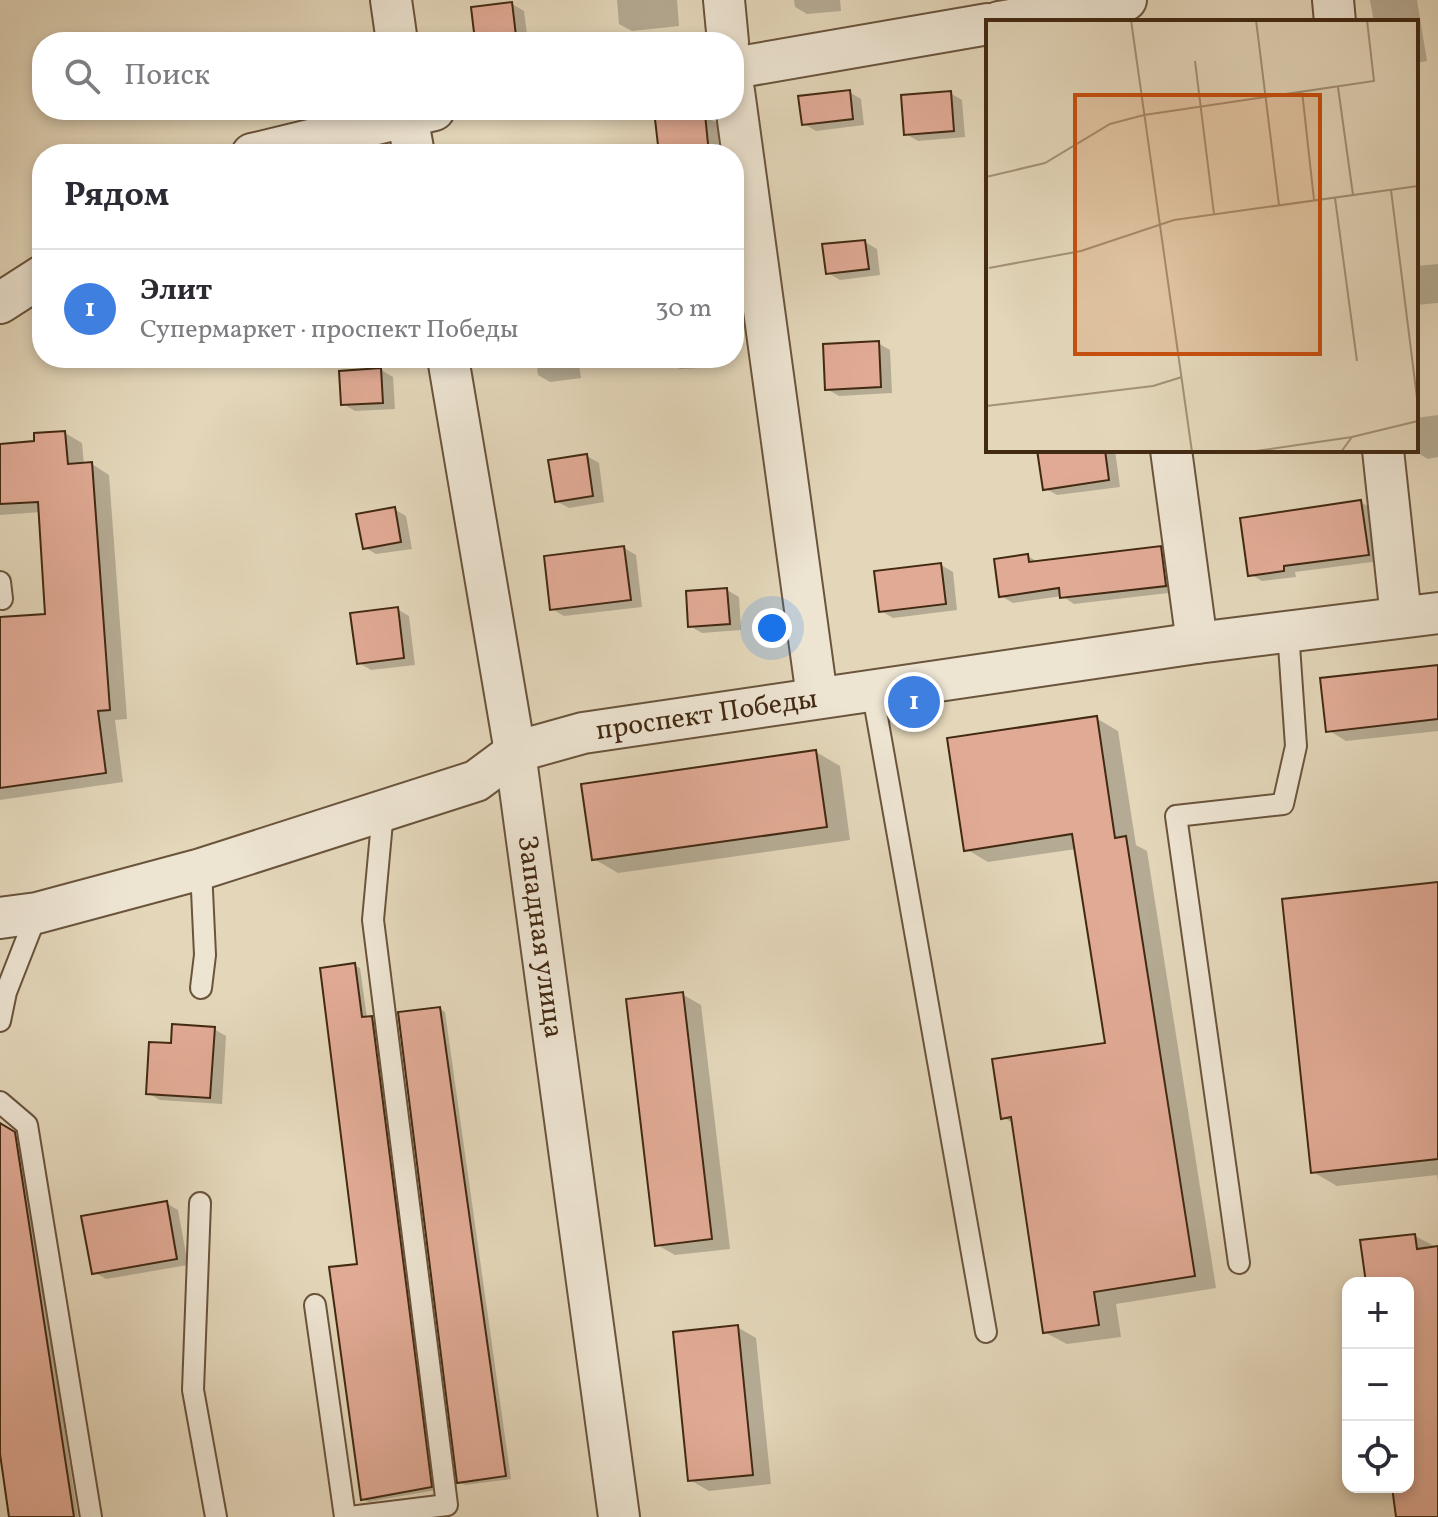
<!DOCTYPE html>
<html lang="ru">
<head>
<meta charset="utf-8">
<style>
  body { margin:0; font-family:Vollkorn,serif; background:#f2f2f3; color:#2b2b33 }
  .controls { position:absolute; right:24px; bottom:24px; display:grid; overflow:hidden; border-radius:16px; box-shadow:0 4px 12px #0003 }
  .controls button { width:72px; height:72px; display:grid; place-items:center; padding:0; border:0; border-bottom:2px solid #e1e1e2; background:#fff; color:#2b2b33; font:40px sans-serif }
  .you { position:absolute; left:772px; top:628px; width:28px; height:28px; margin:-20px; border:6px solid #fff; border-radius:50%; background:#1a73e8; box-shadow:0 0 0 12px #1a73e833 }
  .badge { display:grid; place-items:center; width:52px; height:52px; border-radius:50%; background:#8f2418; color:#fff; font-size:26px; font-weight:700 }
  .pin { position:absolute; translate:-50% -50%; border:4px solid #fff; box-shadow:0 2px 8px #0006 }
  .list { margin:0; padding:0; list-style:none }
  h2 { display:flex; justify-content:space-between; align-items:center; height:104px; margin:0; padding:0 32px; font-size:34px }
  h2 small { font-size:26px; font-weight:400; color:#7c7c81 }
  .list li { display:grid; grid-template-columns:52px 1fr auto; gap:24px; align-items:center; box-sizing:border-box; height:120px; padding:0 32px; border-top:2px solid #e1e1e2 }
  .list b { display:block; font-size:30px; white-space:nowrap }
  .list p { margin:0; font-size:26px; white-space:nowrap; color:#7c7c81 }
  .list em { font-size:26px; font-style:normal; color:#7c7c81 }
  .icon { flex:none; width:44px; height:44px; fill:none; stroke:currentColor; stroke-width:2; stroke-linecap:round; stroke-linejoin:round }
  .map { position:relative; flex:none; width:1438px; height:1517px; overflow:hidden }
  .search { position:absolute; background:#fff; box-shadow:0 4px 12px #0003; left:32px; top:32px; width:712px; height:88px; display:flex; align-items:center; gap:20px; box-sizing:border-box; padding:0 28px; border-radius:32px; color:#7c7c81; font-size:30px }
  .panel { position:absolute; background:#fff; box-shadow:0 4px 12px #0003; left:32px; top:144px; width:712px; height:224px; border-radius:32px }
  .map>svg:first-child { display:block }
  .shadow { fill:#0003 }
  .building { fill:#e1aa95; stroke:#422912; stroke-width:2 }
  .lines { fill:none; stroke-linecap:round; stroke-linejoin:round }
  .lane-casing { stroke:#6a543c; stroke-width:24 }
  .street-casing { stroke:#6a543c; stroke-width:44 }
  .lane { stroke:#ede4d2; stroke-width:20 }
  .street { stroke:#ede4d2; stroke-width:40 }
  .labels { text-anchor:middle; dominant-baseline:central; stroke-width:6; stroke-linejoin:round; paint-order:stroke }
  .street-label { font-size:28px; fill:#422912; stroke:#ede4d2 }
  .inset-road { fill:none; stroke:#a39176; stroke-width:2 }
  .view { fill:#c74f0d; fill-opacity:0.15; stroke:#c74f0d; stroke-width:4 }
  .inset-edge { fill:none; stroke:#422912; stroke-width:4 }
</style>
</head>
<body>
<div class="map">
<svg width="1438" height="1517" viewBox="0 0 1438 1517">
  <rect width="100%" height="100%" fill="#e3d6b9"/>
  <filter id="stains"><feTurbulence type="fractalNoise" baseFrequency=".0025" numOctaves="4"/><feColorMatrix values="0 0 0 0 .2 0 0 0 0 .09 0 0 0 0 .02 0 0 0 .5 -.17"/></filter>
  <radialGradient id="worn" r=".72"><stop offset=".6" stop-color="#630" stop-opacity="0"/><stop offset="1" stop-color="#630" stop-opacity=".3"/></radialGradient>
  <g class="shadow">
    <polygon points="617,0 677,0 679,26 632,31 619,24"/>
    <polygon points="794,0 840,0 841,11 807,14 795,7"/>
    <polygon points="1370,0 1417,0 1427,61 1416,63 1416,22 1374,22"/>
    <polygon points="512,4 524,11 528,42 477,39"/>
    <polygon points="326,40 330,42 282,42"/>
    <polygon points="849,92 861,99 864,125 816,131 804,124"/>
    <polygon points="950,93 962,100 965,137 918,141 906,134"/>
    <polygon points="129,110 169,110 135,113"/>
    <polygon points="705,116 717,123 720,154 661,154"/>
    <polygon points="865,242 877,249 880,275 840,280 828,273"/>
    <polygon points="1438,264 1438,303 1416,305 1416,266"/>
    <polygon points="878,343 890,350 892,393 839,396 827,389"/>
    <polygon points="536,358 578,358 581,378 550,382 538,375"/>
    <polygon points="667,358 719,358 720,367 680,369 668,362"/>
    <polygon points="381,370 393,377 395,409 355,411 343,404"/>
    <polygon points="1438,415 1438,457 1428,459 1416,452 1416,418"/>
    <polygon points="65,433 82,443 84,465 92,464 109,475 127,719 115,720 123,782 0,800 0,619 47,616 41,512 0,515 0,446 36,443"/>
    <polygon points="1039,450 1115,450 1120,487 1057,495 1044,488"/>
    <polygon points="587,456 599,463 604,502 569,508 556,501"/>
    <polygon points="1360,502 1373,509 1380,561 1295,572 1296,577 1262,581 1250,574"/>
    <polygon points="394,509 406,516 412,549 376,554 364,547"/>
    <polygon points="624,548 636,555 642,607 564,616 552,609"/>
    <polygon points="1160,548 1172,555 1177,592 1074,604 1062,596 1013,603 1001,596 1028,556 1039,563"/>
    <polygon points="941,565 953,572 957,610 893,618 881,611"/>
    <polygon points="727,590 739,597 741,630 702,633 690,626"/>
    <polygon points="397,609 409,616 415,665 371,670 359,663"/>
    <polygon points="1438,667 1438,731 1346,741 1328,730"/>
    <polygon points="1096,718 1118,731 1136,845 1147,851 1216,1288 1116,1304 1121,1337 1067,1344 1044,1332 1014,1124 1003,1117 1108,1045 1076,849 988,862 966,849"/>
    <polygon points="816,752 840,766 850,840 618,873 594,859"/>
    <polygon points="1438,885 1438,1182 1437,1175 1337,1186 1313,1172"/>
    <polygon points="354,965 360,968 367,1018 377,1021 436,1490 368,1502 363,1499"/>
    <polygon points="682,994 701,1005 730,1249 675,1255 657,1245"/>
    <polygon points="440,1009 445,1012 511,1479 465,1485 459,1482"/>
    <polygon points="214,1029 226,1036 222,1104 160,1100 148,1093 173,1045"/>
    <polygon points="15,1135 20,1138 78,1517 11,1517 0,1440 0,1137"/>
    <polygon points="166,1203 178,1210 188,1265 106,1279 94,1272"/>
    <polygon points="1415,1236 1438,1248 1438,1517 1398,1517 1394,1487 1408,1487 1408,1283 1368,1283"/>
    <polygon points="737,1327 756,1338 771,1484 709,1491 690,1480"/>
  </g>
  <g class="building">
    <polygon points="512,2 516,36 475,41 471,7"/>
    <polygon points="850,90 853,119 802,125 798,96"/>
    <polygon points="951,91 954,131 904,135 901,95"/>
    <polygon points="705,114 709,154 659,154 655,119"/>
    <polygon points="865,240 869,269 826,274 822,244"/>
    <polygon points="879,341 881,387 825,390 823,344"/>
    <polygon points="381,368 383,403 341,405 339,371"/>
    <polygon points="65,431 68,464 92,462 110,710 98,711 106,773 0,788 0,617 45,614 38,502 0,504 0,444 34,441 34,433"/>
    <polygon points="1037,450 1105,450 1109,480 1043,490"/>
    <polygon points="587,454 593,496 555,502 548,460"/>
    <polygon points="1361,500 1369,555 1284,566 1284,571 1248,576 1240,518"/>
    <polygon points="395,507 401,542 363,549 356,514"/>
    <polygon points="624,546 631,600 550,610 544,556"/>
    <polygon points="1161,546 1166,586 1060,598 1059,588 999,597 994,559 1028,554 1029,562"/>
    <polygon points="941,563 946,604 879,612 874,571"/>
    <polygon points="727,588 730,624 688,627 686,591"/>
    <polygon points="398,607 404,658 357,664 350,613"/>
    <polygon points="1438,665 1438,719 1326,732 1320,678"/>
    <polygon points="1097,716 1115,838 1126,836 1195,1276 1094,1292 1099,1325 1043,1333 1011,1117 1001,1119 992,1059 1105,1043 1072,834 964,851 947,738"/>
    <polygon points="816,750 827,827 592,860 581,784"/>
    <polygon points="1438,882 1438,1159 1311,1173 1282,899"/>
    <polygon points="355,963 362,1017 372,1016 432,1487 361,1500 329,1267 357,1264 320,968"/>
    <polygon points="683,992 712,1239 655,1246 626,999"/>
    <polygon points="440,1007 506,1476 457,1483 398,1012"/>
    <polygon points="172,1024 215,1027 210,1098 146,1094 149,1042 171,1043"/>
    <polygon points="0,1123 15,1132 74,1517 9,1517 0,1454"/>
    <polygon points="167,1201 177,1259 92,1274 81,1216"/>
    <polygon points="1415,1234 1417,1249 1438,1246 1438,1517 1396,1517 1392,1487 1408,1487 1408,1283 1366,1283 1360,1240"/>
    <polygon points="738,1325 753,1475 688,1481 673,1332"/>
  </g>
  <g class="lines">
    <g class="lane-casing">
      <g id="lane">
        <polyline points="0,582 2,599"/>
        <polyline points="872,689 986,1332"/>
        <polyline points="201,869 205,955 201,988"/>
        <polyline points="0,1021 6,992 37,913"/>
        <polyline points="0,1102 27,1125 91,1517"/>
        <polyline points="200,1203 193,1390 216,1517"/>
        <polyline points="1239,1263 1176,816 1283,804 1296,746 1288,631"/>
        <polyline points="315,1305 345,1517"/>
        <polyline points="350,1517 447,1505 373,920 383,811"/>
      </g>
    </g>
    <g class="street-casing">
      <g id="street">
        <polyline points="391,0 397,42"/>
        <polyline points="724,0 728,42"/>
        <polyline points="1333,0 1335,22"/>
        <polyline points="999,22 1126,0"/>
        <polyline points="734,68 988,24"/>
        <polyline points="734,91 817,697"/>
        <polyline points="406,110 414,154"/>
        <polyline points="252,154 434,110"/>
        <polyline points="0,303 42,276"/>
        <path id="s1" d="M448,358l67,394 104,765"/>
        <polyline points="1171,450 1197,643"/>
        <polyline points="1383,450 1401,617"/>
        <path id="s2" d="M0,918l37,-5 164,-44 275,-88 39,-29 68,-19 614,-90 241,-30"/>
      </g>
    </g>
    <use href="#lane" class="lane"/>
    <use href="#street" class="street"/>
  </g>
  <g class="labels">
    <g class="street-label">
      <text stroke="none"><textPath href="#s2" startOffset="740">проспект Победы</textPath></text>
      <text stroke="none"><textPath href="#s1" startOffset="586">Западная улица</textPath></text>
    </g>
  </g>
  <g transform="translate(986 20)">
    <rect width="432" height="432" fill="#e3d6b9"/>
    <path class="inset-road" d="M145,0l61,432M270,0l23,185M209,41l19,153M352,67l15,108M316,71l12,109M0,157l59,-14 65,-39 34,-9 230,-34 -7,-61M405,170l27,216M349,178l22,163M3,248l92,-17 93,-31 244,-34M0,386l167,-20 29,-9M263,432l103,-15M355,432l11,-15 66,-16"/>
    <path class="view" d="M89,75h245v259h-245z"/>
    <rect width="432" height="432" class="inset-edge"/>
  </g>
  <rect width="100%" height="100%" filter="url(#stains)"/>
  <rect width="100%" height="100%" fill="url(#worn)"/>
</svg>
<div class="controls">
<button>+</button>
<button>−</button>
<button><svg class="icon" aria-label="locate" viewBox="0 0 24 24"><circle cx="12" cy="12" r="6"/><path d="M12 2v4M12 18v4M2 12h4M18 12h4"/></svg></button>
</div>
<div class="you"></div>
<div class="pin badge" style="left:914px;top:702px;background:#3f7fe0">1</div>
<div class="search"><svg class="icon" aria-label="search" viewBox="0 0 24 24"><circle cx="10" cy="10" r="6"/><path d="M15 15l6 6"/></svg>Поиск</div>
<section class="panel">
<h2>Рядом<small></small></h2>
<ul class="list">
<li><span class="badge" style="background:#3f7fe0">1</span><div><b>Элит</b><p>Супермаркет · проспект Победы</p></div><em>30 m</em></li>
</ul>
</section>
</div>
</body>
</html>
